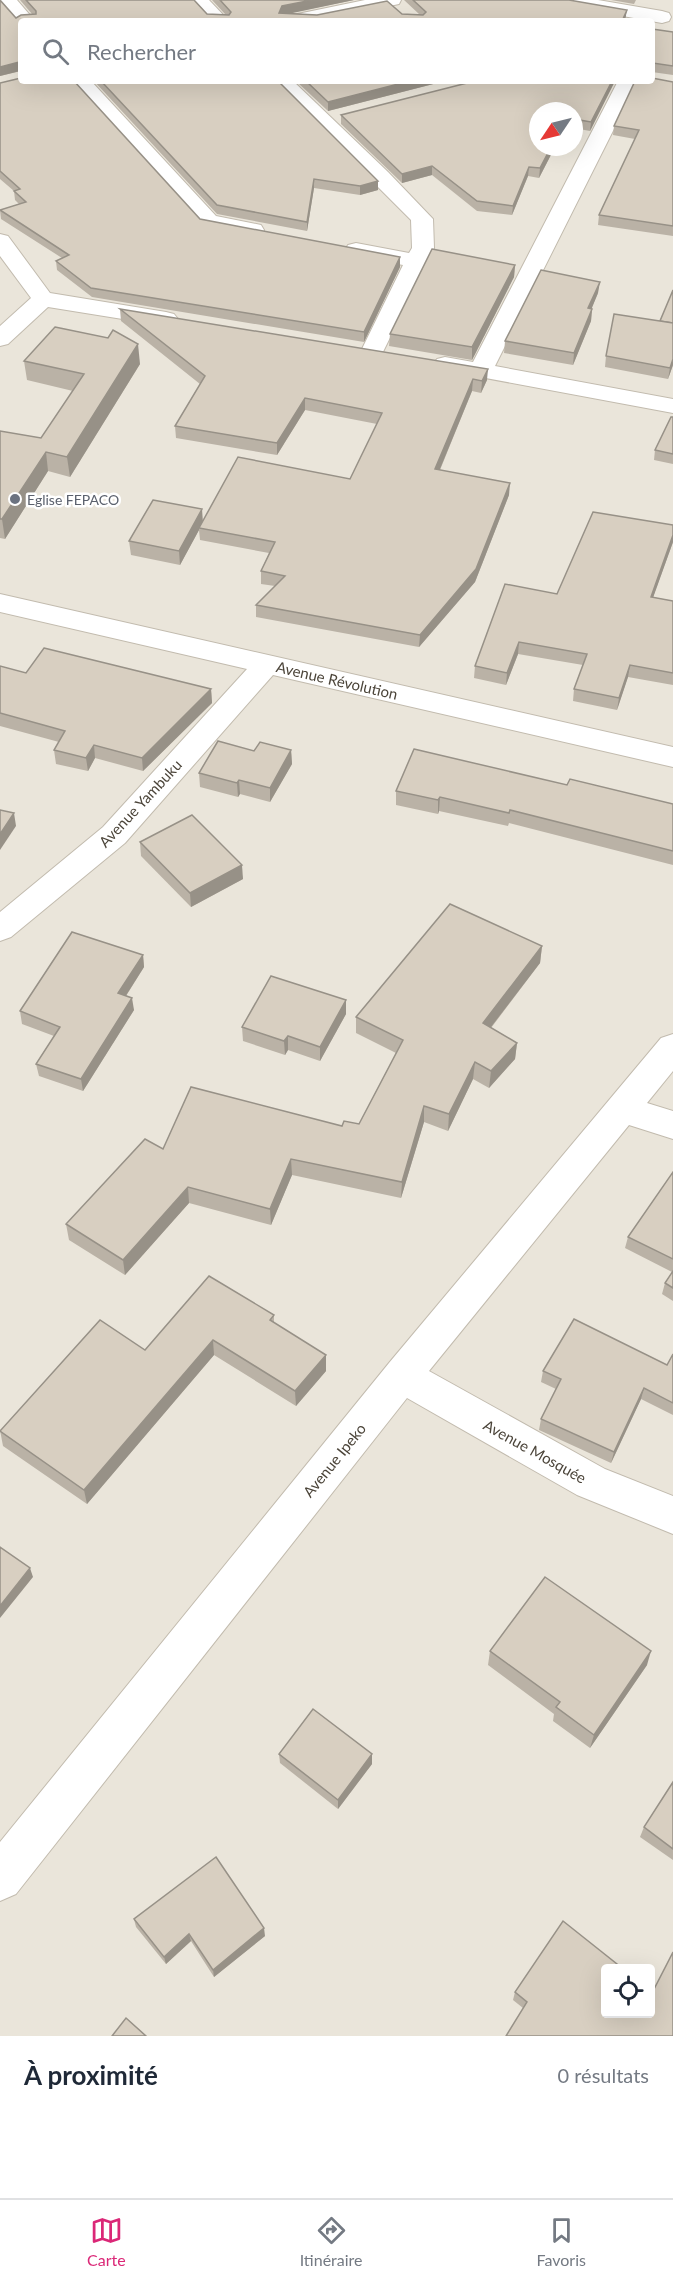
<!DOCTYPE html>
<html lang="fr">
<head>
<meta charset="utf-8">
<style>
  body { margin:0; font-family:Lato,sans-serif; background:#f6f6f7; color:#1f2937 }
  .controls { position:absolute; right:18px; bottom:18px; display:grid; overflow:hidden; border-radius:6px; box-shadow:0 6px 24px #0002 }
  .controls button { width:54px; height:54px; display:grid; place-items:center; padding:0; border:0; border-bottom:2px solid #e0e1e3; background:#fff; color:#1f2937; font:30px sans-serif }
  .compass { position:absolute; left:529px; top:102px; width:54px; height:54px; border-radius:50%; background:#fff; box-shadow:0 6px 24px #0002; rotate:235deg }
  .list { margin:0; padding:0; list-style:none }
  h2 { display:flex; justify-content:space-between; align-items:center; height:78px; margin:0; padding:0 24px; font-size:26px }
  h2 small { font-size:20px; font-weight:400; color:#747a83 }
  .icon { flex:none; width:33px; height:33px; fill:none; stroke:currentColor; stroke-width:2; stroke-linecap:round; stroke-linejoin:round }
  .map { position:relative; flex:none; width:673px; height:2036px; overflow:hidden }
  .search { position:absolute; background:#fff; box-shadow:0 6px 24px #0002; left:18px; right:18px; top:18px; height:66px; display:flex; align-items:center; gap:15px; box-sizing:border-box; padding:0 21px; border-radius:6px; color:#747a83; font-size:22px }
  .sheet { height:162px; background:#fff }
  nav { display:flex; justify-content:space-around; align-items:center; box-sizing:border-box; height:84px; border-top:2px solid #e0e1e3; background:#fff; font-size:16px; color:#747a83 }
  nav a { display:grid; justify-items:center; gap:3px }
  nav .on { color:#db2777 }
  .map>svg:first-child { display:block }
  .residential { fill:#eae5da; fill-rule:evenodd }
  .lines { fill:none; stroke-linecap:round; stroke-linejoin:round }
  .minor-casing { stroke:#c2bbae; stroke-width:2 }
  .minor { fill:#fff; fill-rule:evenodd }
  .wall { fill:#bab2a6 }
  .shaded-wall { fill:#979187 }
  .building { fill:#d8cfc1; stroke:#979187; stroke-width:1.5 }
  .worship-dot { fill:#6b7280; stroke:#fff; stroke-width:2 }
  .labels { text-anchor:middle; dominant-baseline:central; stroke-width:5; stroke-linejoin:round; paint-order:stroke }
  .far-worship-label { font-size:14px; fill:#5b616d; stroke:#fff; text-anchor:start }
  .street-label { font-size:15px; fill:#4b4439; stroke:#fff }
</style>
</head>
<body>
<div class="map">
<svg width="673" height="2036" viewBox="0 0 673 2036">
  <rect width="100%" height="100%" fill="#f6f3ec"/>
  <path class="residential" d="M0,0h673v2036h-673zM21,21h631v60h-631zM538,111h36v36h-36zM606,1968h44v46h-44z"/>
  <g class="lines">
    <g class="minor-casing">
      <g id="minor">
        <polygon points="0,0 17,0 35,21 21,21 19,25 0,4"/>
        <polygon points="189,0 209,0 229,21 209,21"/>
        <polygon points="365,0 401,0 399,4 317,21 281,21 283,17"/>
        <polygon points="557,0 598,0 662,11 669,13 671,17 669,21 662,23 566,6 559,4"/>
        <polygon points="70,81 91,81 216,216 261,225 264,230 261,235 253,237 201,226"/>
        <polygon points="272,81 293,81 388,172 433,219 434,248 380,358 372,360 364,358 360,353 403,265 348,255 345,250 348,245 356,243 409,253 412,248 411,220"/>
        <polygon points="618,81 638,81 495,366 673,399 673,413 437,369 433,364 437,359 445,357 473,362"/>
        <polygon points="0,234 8,236 50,293 166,312 174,314 178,319 174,324 166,326 48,307 8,344 0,346 0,326 31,298 0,256"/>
        <polygon points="0,594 673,747 673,767 273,675 125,843 11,937 0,941 0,912 103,827 247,669 0,612"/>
        <polygon points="673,1034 673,1071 647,1103 673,1111 673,1139 629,1125 429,1371 605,1469 673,1496 673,1534 577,1495 407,1398 16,1894 0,1901 0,1842 389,1363 661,1038"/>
      </g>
    </g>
    <use href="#minor" class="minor"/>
  </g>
  <g class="wall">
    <polygon points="0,0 16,18 32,14 20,0 194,0 207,14 225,14 212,0 354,0 290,13 317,15 419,14 404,0 569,0 626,19 625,21 21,21 21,71 0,76"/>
    <polygon points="611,0 636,0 634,4"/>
    <polygon points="652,29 673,32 673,75 652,72 652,73"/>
    <polygon points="94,81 278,81 378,190 360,195 314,188 307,231 217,214"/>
    <polygon points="296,81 445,81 328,111"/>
    <polygon points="615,81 590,131 574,128 574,111 538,111 538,147 555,147 539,178 528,176 512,215 477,211 432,175 402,183 341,124 341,115"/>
    <polygon points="673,82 673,236 598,225 599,215 635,139 613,135 614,126"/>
    <polygon points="0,83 200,219 400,257 400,267 364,342 92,297 57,270 56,261 62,258 1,219 0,210 19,204 15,200 14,191 0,179"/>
    <polygon points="515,265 514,277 472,360 389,346 390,334"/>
    <polygon points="673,290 673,365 668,379 605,367 606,356 660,321"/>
    <polygon points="598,293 591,309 592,309 591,321 573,365 504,353 505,341"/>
    <polygon points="120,309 487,380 481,393 472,391 440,470 509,495 475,582 419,647 256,617 256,605 275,586 261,584 261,571 269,553 200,540 199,530 180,565 131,555 129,541 350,479 377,424 305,410 277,455 176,438 175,426 200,384 121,321"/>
    <polygon points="24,361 140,364 70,477 48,471 5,539 0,538 0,431 41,438 73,391 27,380"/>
    <polygon points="673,417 673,464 654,460 655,450"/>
    <polygon points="673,525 673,542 653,597 673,601 673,685 628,677 617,710 573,701 574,689 583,665 518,654 506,685 474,678 475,666 557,594"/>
    <polygon points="0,666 26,673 211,689 212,703 143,771 95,758 88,771 56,764 54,750 59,742 0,726"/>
    <polygon points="291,750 292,764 270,802 240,794 238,797 200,787 199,773 254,751"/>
    <polygon points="567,785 673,804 673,865 509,823 508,826 439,811 438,814 396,805 396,791"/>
    <polygon points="140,842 243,879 191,907 141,856"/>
    <polygon points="542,946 540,963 491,1028 517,1043 515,1059 489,1088 473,1079 448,1131 424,1122 401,1198 292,1175 271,1225 189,1203 125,1275 69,1240 66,1224 163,1149 359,1124 396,1053 356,1033 356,1017"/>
    <polygon points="143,955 144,967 126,996 134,1010 83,1091 39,1076 36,1064 54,1036 22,1024 20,1011"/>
    <polygon points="346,1000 346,1014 320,1061 288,1050 285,1055 243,1041 242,1027"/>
    <polygon points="673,1172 673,1301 662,1294 665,1283 672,1272 625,1248 628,1237"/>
    <polygon points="274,1315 274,1323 326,1355 326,1371 296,1406 214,1355 87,1504 3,1446 0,1430 145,1350"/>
    <polygon points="673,1354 673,1415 641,1399 611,1463 539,1430 541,1419 556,1389 541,1382 543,1371 667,1365"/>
    <polygon points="490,1651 647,1665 590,1748 553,1721 554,1714 488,1665"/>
    <polygon points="279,1754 372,1764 338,1809 280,1763"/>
    <polygon points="673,1782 673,1860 640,1837 644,1827"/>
    <polygon points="134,1919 265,1936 214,1977 191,1941 166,1964 136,1927"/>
    <polygon points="515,1992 652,1993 673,2036 523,2008 513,2000"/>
  </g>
  <g class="shaded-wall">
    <polygon points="312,0 354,0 283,15 279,13 282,6"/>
    <polygon points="627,10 625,21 622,21"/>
    <polygon points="19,62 20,71 0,76 0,67"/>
    <polygon points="410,81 445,81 328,111 328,102"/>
    <polygon points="612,81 615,81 590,131 591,122"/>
    <polygon points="551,147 555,147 539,178 540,168"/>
    <polygon points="432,166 432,175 402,183 402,174"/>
    <polygon points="529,167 528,176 512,215 513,206"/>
    <polygon points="314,179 314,188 307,231 307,222"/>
    <polygon points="378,181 378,190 360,195 360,186"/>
    <polygon points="400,257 400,267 364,342 364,332"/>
    <polygon points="515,265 514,277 472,360 472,347"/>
    <polygon points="600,282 598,293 587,320 588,308"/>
    <polygon points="592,309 591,321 573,365 574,353"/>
    <polygon points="138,344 140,364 70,477 67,457"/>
    <polygon points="673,359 673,365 668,379 670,368"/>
    <polygon points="488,369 487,380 481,393 482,381"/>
    <polygon points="473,379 472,391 435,481 435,469"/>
    <polygon points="305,398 305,410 277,455 277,443"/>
    <polygon points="46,452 48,471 5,539 2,519"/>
    <polygon points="510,483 509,495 475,582 419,647 420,635"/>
    <polygon points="202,509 203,523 199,528 199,530 180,565 179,551"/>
    <polygon points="673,535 673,542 649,609 651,597"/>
    <polygon points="519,642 518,654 506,685 507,673"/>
    <polygon points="630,665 628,677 617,710 619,698"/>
    <polygon points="211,689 212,703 143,771 142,758"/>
    <polygon points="94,745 95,758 88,771 86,758"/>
    <polygon points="291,750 292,764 270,802 270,788"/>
    <polygon points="239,780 240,794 238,797 237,783"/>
    <polygon points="440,797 439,811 438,814 438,800"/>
    <polygon points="14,813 16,826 0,850 0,834"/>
    <polygon points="242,865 243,879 191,907 190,893"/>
    <polygon points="542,946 540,963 481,1040 483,1023"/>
    <polygon points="143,955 144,967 120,1005 118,993"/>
    <polygon points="132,998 134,1010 83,1091 81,1079"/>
    <polygon points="346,1000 346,1014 320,1061 320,1047"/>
    <polygon points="288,1036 288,1050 285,1055 284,1041"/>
    <polygon points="517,1043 515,1059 489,1088 491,1071"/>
    <polygon points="475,1062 473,1079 448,1131 449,1114"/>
    <polygon points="424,1106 424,1122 401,1198 402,1182"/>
    <polygon points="291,1159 292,1175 271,1225 270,1209"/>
    <polygon points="188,1187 189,1203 125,1275 123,1260"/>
    <polygon points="213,1340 214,1355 87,1504 84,1490"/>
    <polygon points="326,1355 326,1371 296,1406 295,1391"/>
    <polygon points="644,1388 641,1399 611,1463 614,1452"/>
    <polygon points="30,1568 33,1577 0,1618 0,1606"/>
    <polygon points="651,1651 647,1665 590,1748 594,1735"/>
    <polygon points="372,1754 372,1764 338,1809 338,1800"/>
    <polygon points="264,1928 265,1936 214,1977 213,1970"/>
    <polygon points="189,1934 191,1941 166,1964 164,1957"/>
  </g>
  <g class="building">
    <polygon points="0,0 16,18 21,15 36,14 36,11 26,0 194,0 207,14 229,15 231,12 220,0 312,0 282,6 279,13 317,15 387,1 402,14 423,15 426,12 413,0 569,0 627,10 622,21 21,21 21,63 19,62 0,67"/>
    <polygon points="652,29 673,32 673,66 653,63 652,67"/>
    <polygon points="21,78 21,81 74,81 200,219 400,257 364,332 91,288 56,261 69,255 0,210 26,202 14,191 20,189 0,171 0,83"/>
    <polygon points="652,78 673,82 673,226 599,215 639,130 614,126 635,81 652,81"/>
    <polygon points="101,81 278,81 378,181 360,186 314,179 307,222 217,205"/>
    <polygon points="306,81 410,81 328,102"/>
    <polygon points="475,81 612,81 591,122 574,119 574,111 538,111 538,147 551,147 540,168 529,167 513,206 477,201 432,166 402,174 341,115"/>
    <polygon points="432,249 515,265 472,347 390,334"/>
    <polygon points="541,270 600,282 588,308 592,309 574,353 505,341"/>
    <polygon points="673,290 673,323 660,321"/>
    <polygon points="120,309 488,369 482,381 473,379 435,469 510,483 476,569 420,635 256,605 285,576 261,571 275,542 199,528 238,457 350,479 382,413 305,398 277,443 175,426 205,376"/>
    <polygon points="614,314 673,323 673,359 670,368 606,356"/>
    <polygon points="55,327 108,338 113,330 138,344 67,457 46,452 2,519 0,519 0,431 41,438 84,374 24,361"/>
    <polygon points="671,417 673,417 673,454 655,450"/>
    <polygon points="153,500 202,509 179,551 129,541"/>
    <polygon points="593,512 673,525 673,535 651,597 673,601 673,673 630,665 619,698 574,689 587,654 519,642 507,673 475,666 505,584 557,594"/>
    <polygon points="44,648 211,689 142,758 94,745 86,758 54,750 65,731 0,713 0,666 26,673"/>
    <polygon points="218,741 254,751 260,742 291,750 270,788 239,780 237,783 199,773"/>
    <polygon points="414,749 567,785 570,779 673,804 673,851 510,810 509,813 440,797 438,800 396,791"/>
    <polygon points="0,810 14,813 0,834"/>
    <polygon points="192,815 242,865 190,893 140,842"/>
    <polygon points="450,904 542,946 483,1023 517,1043 491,1071 475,1062 449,1114 424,1106 402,1182 291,1159 270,1209 188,1187 123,1260 66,1224 145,1139 163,1149 191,1087 342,1126 344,1121 359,1124 403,1040 356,1017"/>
    <polygon points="72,932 143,955 118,993 132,998 81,1079 36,1064 60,1027 20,1011"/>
    <polygon points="271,976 346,1000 320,1047 288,1036 284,1041 242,1027"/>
    <polygon points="673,1172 673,1259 628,1237"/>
    <polygon points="673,1271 673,1288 665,1283"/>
    <polygon points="209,1276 274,1315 270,1320 326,1355 295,1391 213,1340 84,1490 0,1431 100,1320 145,1350"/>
    <polygon points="574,1319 667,1365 673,1354 673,1403 644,1388 614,1452 541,1419 561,1379 543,1371"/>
    <polygon points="0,1547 30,1568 0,1606"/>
    <polygon points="545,1577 651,1651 594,1735 556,1707 560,1702 490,1651"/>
    <polygon points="313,1709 372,1754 338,1800 279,1754"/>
    <polygon points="673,1782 673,1849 644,1827"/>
    <polygon points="216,1857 264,1928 213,1970 189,1934 164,1957 134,1919"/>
    <polygon points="563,1921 622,1968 606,1968 606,2013 651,2013 651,1992 652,1993 673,1952 673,2036 506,2036 527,2002 515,1992"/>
    <polygon points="126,2018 146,2036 112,2036"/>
  </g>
  <circle class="worship-dot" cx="15" cy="499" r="6"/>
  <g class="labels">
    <g class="far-worship-label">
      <text x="27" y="499">Eglise FEPACO</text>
    </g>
    <g class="street-label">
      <text transform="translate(337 680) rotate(13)">Avenue Révolution</text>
      <text transform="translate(140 803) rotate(-47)">Avenue Yambuku</text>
      <text transform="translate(535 1451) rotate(29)">Avenue Mosquée</text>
      <text transform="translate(334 1460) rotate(-51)">Avenue Ipeko</text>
    </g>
  </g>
</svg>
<div class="controls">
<button><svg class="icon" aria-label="locate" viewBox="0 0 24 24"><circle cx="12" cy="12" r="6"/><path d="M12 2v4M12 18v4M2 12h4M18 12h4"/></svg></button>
</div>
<svg class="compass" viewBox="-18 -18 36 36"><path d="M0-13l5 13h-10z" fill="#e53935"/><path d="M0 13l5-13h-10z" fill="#747a83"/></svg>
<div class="search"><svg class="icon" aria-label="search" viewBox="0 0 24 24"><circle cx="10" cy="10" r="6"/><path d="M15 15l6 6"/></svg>Rechercher</div>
</div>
<section class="sheet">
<h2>À proximité<small>0 résultats</small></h2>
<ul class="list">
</ul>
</section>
<nav>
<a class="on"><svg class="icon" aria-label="map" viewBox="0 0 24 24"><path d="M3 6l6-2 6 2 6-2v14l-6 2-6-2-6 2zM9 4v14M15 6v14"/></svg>Carte</a>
<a><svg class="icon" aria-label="directions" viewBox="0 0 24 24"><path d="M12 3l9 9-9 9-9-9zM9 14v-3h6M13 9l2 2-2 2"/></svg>Itinéraire</a>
<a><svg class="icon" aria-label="saved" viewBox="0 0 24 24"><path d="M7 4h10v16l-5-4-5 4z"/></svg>Favoris</a>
</nav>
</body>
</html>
